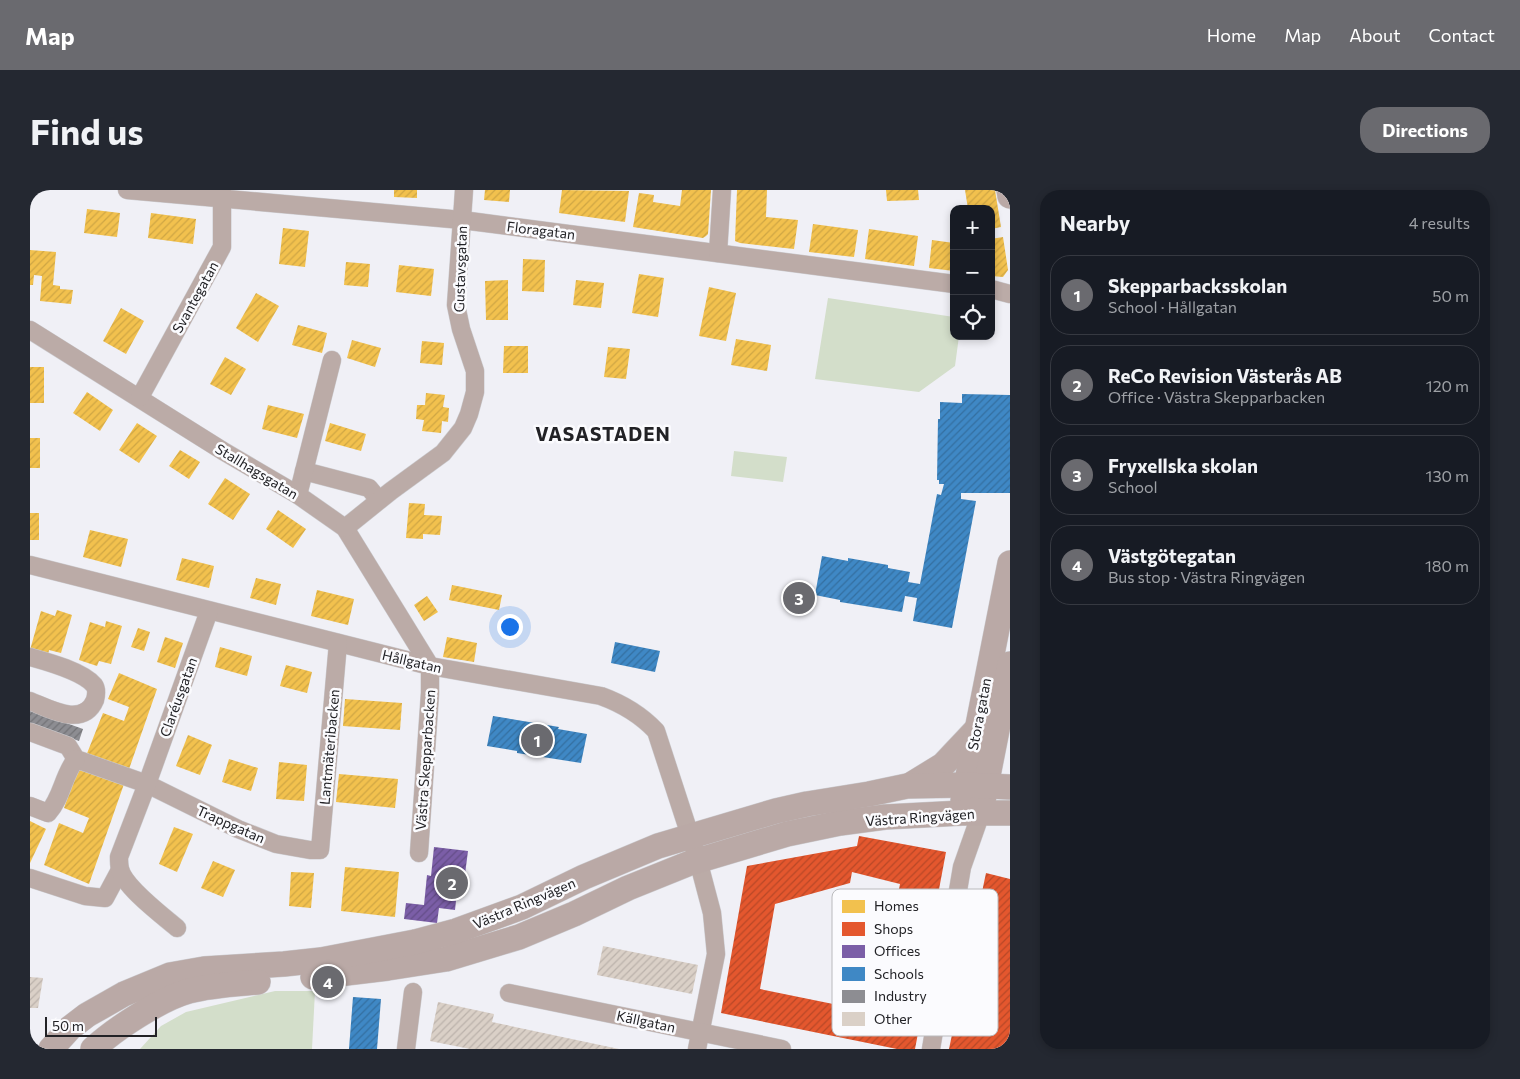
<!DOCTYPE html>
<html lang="en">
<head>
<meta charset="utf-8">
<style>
  body { margin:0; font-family:Commissioner,sans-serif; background:#242831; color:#f1f3f6 }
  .controls { position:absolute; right:15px; top:15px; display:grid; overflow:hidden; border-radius:10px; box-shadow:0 2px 8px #0003 }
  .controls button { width:45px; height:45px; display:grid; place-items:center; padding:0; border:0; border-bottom:1px solid #363941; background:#171b24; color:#f1f3f6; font:25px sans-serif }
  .scale { position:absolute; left:15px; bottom:12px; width:112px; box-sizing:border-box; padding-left:5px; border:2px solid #222226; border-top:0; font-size:14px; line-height:18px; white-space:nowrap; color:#222226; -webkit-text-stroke:4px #fbfbfe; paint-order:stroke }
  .you { position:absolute; left:479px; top:436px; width:18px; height:18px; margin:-12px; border:4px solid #fff; border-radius:50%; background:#1a73e8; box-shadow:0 0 0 8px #1a73e833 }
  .badge { display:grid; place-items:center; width:32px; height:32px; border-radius:50%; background:#6a6a6f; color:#fff; font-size:16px; font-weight:700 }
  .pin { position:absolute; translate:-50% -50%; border:2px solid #fff; box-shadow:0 1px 5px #0006 }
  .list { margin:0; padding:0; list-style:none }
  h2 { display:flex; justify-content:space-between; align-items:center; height:65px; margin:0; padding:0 20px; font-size:21px }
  h2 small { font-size:16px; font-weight:400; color:#9ea1a6 }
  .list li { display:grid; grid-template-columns:32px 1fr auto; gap:15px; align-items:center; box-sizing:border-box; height:80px; margin:0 10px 10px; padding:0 10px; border:1px solid #363941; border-radius:20px }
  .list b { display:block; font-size:19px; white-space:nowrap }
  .list p { margin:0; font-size:16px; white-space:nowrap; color:#9ea1a6 }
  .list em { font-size:16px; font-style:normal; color:#9ea1a6 }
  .icon { flex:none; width:28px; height:28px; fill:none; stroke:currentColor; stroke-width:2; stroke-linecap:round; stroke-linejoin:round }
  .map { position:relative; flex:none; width:980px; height:859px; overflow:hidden; border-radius:20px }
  header { display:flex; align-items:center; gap:30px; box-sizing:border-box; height:70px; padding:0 25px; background:#6a6a6f; color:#fff }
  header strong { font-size:24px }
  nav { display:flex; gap:28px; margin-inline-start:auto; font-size:18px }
  .intro { display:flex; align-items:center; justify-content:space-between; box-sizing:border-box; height:120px; padding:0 30px }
  h1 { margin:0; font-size:35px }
  .button { padding:12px 22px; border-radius:20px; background:#6a6a6f; color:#fff; font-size:18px; font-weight:700 }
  main { display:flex; gap:30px; padding:0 30px }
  aside { flex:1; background:#171b24; border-radius:20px; box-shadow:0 2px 8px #0003 }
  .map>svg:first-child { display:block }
  .green { fill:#d3deca }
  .homes { fill:url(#homes-hatch) }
  .shops { fill:url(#shops-hatch); fill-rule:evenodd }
  .offices { fill:url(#offices-hatch) }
  .schools { fill:url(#schools-hatch) }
  .industry { fill:url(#industry-hatch) }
  .building { fill:url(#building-hatch) }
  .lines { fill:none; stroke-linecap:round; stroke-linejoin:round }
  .street-casing { stroke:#ccccd0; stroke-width:19 }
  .secondary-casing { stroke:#ccccd0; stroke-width:26 }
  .street { stroke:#bbaba7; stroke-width:18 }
  .secondary { stroke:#baa9a6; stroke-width:25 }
  .labels { text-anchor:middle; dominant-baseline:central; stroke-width:5; stroke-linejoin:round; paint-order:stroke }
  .street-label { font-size:14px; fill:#222226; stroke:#fbfbfe }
  .district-label { font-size:19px; font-weight:bold; letter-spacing:1px; fill:#222226; stroke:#fbfbfe }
  .key { fill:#fbfbfe; stroke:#bababd; stroke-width:1 }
  .key-label { font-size:14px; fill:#222226 }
</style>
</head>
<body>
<header>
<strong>Map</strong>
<nav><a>Home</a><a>Map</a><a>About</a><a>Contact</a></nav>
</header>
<div class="intro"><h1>Find us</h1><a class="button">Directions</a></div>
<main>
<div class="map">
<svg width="980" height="859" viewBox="0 0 980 859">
  <defs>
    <pattern id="homes-hatch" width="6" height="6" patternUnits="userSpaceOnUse" patternTransform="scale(1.25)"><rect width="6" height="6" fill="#f2c14e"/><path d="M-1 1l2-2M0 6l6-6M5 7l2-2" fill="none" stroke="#cfa644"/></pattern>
    <pattern id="shops-hatch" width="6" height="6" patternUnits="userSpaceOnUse" patternTransform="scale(1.25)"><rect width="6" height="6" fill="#e4572e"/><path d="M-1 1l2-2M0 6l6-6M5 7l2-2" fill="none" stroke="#b84827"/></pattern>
    <pattern id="offices-hatch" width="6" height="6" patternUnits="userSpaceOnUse" patternTransform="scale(1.25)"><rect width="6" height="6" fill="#7b5ea7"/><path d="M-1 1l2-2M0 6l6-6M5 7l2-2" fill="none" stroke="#644d88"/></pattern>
    <pattern id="schools-hatch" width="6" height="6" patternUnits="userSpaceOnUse" patternTransform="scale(1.25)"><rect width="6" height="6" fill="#3f88c5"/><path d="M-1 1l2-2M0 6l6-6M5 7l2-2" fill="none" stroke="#346fa0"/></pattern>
    <pattern id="industry-hatch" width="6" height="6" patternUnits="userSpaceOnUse" patternTransform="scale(1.25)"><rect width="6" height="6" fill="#8d8d92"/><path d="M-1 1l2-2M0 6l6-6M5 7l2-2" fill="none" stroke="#737377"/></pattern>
    <pattern id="building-hatch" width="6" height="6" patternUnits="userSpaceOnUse" patternTransform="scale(1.25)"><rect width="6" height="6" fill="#dad0c7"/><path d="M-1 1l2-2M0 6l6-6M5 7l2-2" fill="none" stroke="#bbb2ab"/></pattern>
  </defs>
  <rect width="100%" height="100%" fill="#f0f0f6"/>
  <g class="green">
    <polygon points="798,108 924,127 924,146 929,146 925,176 889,202 785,189"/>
    <polygon points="704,261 757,267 753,292 701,286"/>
    <polygon points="245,801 285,801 282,859 110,859 131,836 156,822"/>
  </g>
  <g class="homes">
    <polygon points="364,0 387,0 387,8 364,7"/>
    <polygon points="455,0 480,0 479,12 454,10"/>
    <polygon points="532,0 599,1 595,32 529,23"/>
    <polygon points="652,0 681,0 678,44 676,46 673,48 603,37 609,3 624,5 623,12 650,16"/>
    <polygon points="707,0 737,0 736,27 768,30 764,59 710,53 705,51"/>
    <polygon points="856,0 888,0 889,10 857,11"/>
    <polygon points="935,0 965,0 971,37 961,39 961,19 938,19"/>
    <polygon points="57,19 90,23 87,47 54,43"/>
    <polygon points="121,23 166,29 163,54 118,48"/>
    <polygon points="783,34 828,40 824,67 779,62"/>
    <polygon points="253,38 279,41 275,77 249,74"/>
    <polygon points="839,39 888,46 884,76 835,69"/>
    <polygon points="973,47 978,80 973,87 961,86 961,49"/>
    <polygon points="902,50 924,53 924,81 899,78"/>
    <polygon points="0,60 26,62 23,95 30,96 30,99 43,100 41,114 10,111 12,86 4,85 3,95 0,95"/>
    <polygon points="493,69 515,70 514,102 492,101"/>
    <polygon points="316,72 340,74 338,97 314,95"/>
    <polygon points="369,75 404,79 401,106 366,102"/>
    <polygon points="609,84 634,88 628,127 602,123"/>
    <polygon points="478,90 478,130 456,130 455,91"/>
    <polygon points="546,90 574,93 571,118 543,115"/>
    <polygon points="679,97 706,103 696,151 669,146"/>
    <polygon points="226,103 249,116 228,152 206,138"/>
    <polygon points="91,118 114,131 96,164 73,151"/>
    <polygon points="268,135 297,143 292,163 262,155"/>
    <polygon points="706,149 741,155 737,181 701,175"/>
    <polygon points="322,150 351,158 345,177 317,168"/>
    <polygon points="392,151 414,153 412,175 390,173"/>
    <polygon points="474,156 498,156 498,183 473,183"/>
    <polygon points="578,157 600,159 596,189 574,187"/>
    <polygon points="195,167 216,179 201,205 180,194"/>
    <rect x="0" y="177" width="14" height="36"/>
    <polygon points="57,202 83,220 70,241 43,223"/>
    <polygon points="396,203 415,205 413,217 419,218 418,232 412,231 411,243 392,241 394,230 386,229 387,215 395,215"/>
    <polygon points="238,215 274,224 267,248 232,239"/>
    <polygon points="107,233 127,246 109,273 89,260"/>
    <polygon points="300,233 336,244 331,261 295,251"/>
    <rect x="0" y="248" width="10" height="30"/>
    <polygon points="150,260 170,272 159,289 139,276"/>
    <polygon points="195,288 220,304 203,330 178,314"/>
    <polygon points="379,313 395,314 394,325 412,326 410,345 393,344 393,349 376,348"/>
    <polygon points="248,320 276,339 263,358 236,339"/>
    <rect x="0" y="323" width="9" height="27"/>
    <polygon points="60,340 98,349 91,377 53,367"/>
    <polygon points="152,368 184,376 179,398 146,390"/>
    <polygon points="226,388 251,394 246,415 220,408"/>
    <polygon points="422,395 472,405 469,420 419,410"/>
    <polygon points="287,400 324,409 318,435 281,426"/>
    <polygon points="397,406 408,422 394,431 384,415"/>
    <polygon points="27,420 42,425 31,463 19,460 18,465 0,460 11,421 25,426"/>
    <polygon points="76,431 92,436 81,474 69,471 67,476 49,470 60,432 75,437"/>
    <polygon points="108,438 120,442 114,461 101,457"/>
    <polygon points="135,447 153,453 145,478 127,472"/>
    <polygon points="417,447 447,453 444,472 413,467"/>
    <polygon points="190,457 222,466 217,486 185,477"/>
    <polygon points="256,475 282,482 277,503 250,496"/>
    <polygon points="89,483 127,499 98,582 56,566 73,523 94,531 99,517 78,509"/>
    <polygon points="315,509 372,513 370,540 313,536"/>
    <polygon points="158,545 182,555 170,585 146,576"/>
    <polygon points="199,569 228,578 221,601 192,592"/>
    <polygon points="249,572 277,575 274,611 246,609"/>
    <polygon points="48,576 94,594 59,694 14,675 29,633 53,643 59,628 34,618"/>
    <polygon points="309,584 368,589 365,618 306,612"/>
    <polygon points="0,631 16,639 0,673"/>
    <polygon points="144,637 163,644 147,682 129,674"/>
    <polygon points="183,671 205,680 193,707 171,698"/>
    <polygon points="315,677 369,682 365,727 311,721"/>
    <polygon points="261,682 284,683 281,718 259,716"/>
  </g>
  <g class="shops">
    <path d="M829,646l87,16 -24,128 6,1 -13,68h-18l-176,-36 26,-147 110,-20zM822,682l48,12 -17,88 12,3 -8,40 -127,-26 15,-85 75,-21z"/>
    <polygon points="956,683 980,689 980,859 919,859"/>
  </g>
  <polygon class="offices" points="404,657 438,661 434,692 428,692 425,720 409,718 407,733 374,729 376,713 394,715 397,685 401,686"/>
  <g class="schools">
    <polygon points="932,204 980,205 980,303 931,303 931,309 946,311 922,438 883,431 887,408 875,406 872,422 810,412 810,410 785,405 792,366 818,371 818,368 858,375 858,378 880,382 878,392 890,394 907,304 911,305 914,294 909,294 909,290 907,290 908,229 910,229 910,212 932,213"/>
    <polygon points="585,452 630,461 625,482 581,473"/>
    <polygon points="463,526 529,537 528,539 557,544 551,573 487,563 487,561 457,556"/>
    <polygon points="323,807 351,809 347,859 319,859"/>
  </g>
  <polygon class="industry" points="0,520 53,539 49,551 0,534"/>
  <g class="building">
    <polygon points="573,756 668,775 662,804 567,785"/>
    <polygon points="0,787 13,788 8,818 0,818"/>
    <polygon points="408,812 464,824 462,832 589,859 440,859 400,851"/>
  </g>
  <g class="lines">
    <g class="street-casing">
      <g id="street">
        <polyline points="97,0 432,30 924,94"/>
        <polyline points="688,63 692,0"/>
        <polyline points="961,99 980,104"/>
        <polyline points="0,140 193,261 268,305 315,338 400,476 400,503 389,663"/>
        <polyline points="110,207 192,57 192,0"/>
        <polyline points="274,281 339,298 349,310"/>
        <polyline points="268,305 302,170"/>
        <polyline points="315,338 361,301 413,263 433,238 439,224 445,202 445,181 431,139 426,115 434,0"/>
        <path d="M0,375l400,101 171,30c22,8 39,18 55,35l42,129 14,53 4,41 -19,95"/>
        <path d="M0,467c18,5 52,14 64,28 3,4 2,11 1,15 -12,28 -45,9 -65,1"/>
        <polyline points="0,542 38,556 46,569 117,594 208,639 246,654 280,660 290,660 308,453"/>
        <path d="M0,616l18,7c14,-15 15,-38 28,-54"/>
        <polyline points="0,688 55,706 75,708 90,680"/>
        <path d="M147,738c-14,-12 -53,-41 -57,-59 -1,-4 -1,-8 -1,-12l28,-73 62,-173"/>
        <polyline points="479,803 752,859"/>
        <polyline points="376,859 383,802"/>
        <polyline points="901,859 932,677 951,623"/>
      </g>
    </g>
    <g class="secondary-casing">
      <g id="secondary">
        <polyline points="979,0 980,6"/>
        <polyline points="882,594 913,575 946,540"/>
        <polyline points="933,611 980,373"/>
        <polyline points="953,611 980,474"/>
        <polyline points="283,787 358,778 416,769 489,747 544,724 598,698 660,673 757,644 810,633 855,627 932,623 980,623"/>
        <polyline points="21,859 40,838 57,825 94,804 140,785 174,779 254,774 291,770 385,752 426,741 492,717 554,687 628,656 746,621 777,614 839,604 877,596 936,595 980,597"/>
        <path d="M63,859c22,-20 67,-50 96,-58 22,-6 46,-7 69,-9"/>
      </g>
    </g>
    <use href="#street" class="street"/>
    <use href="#secondary" class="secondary"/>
  </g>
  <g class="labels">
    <g class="street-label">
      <text transform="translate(511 40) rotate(7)">Floragatan</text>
      <text transform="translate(430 79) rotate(-88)">Gustavsgatan</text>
      <text transform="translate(165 107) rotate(-61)">Svantegatan</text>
      <text transform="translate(227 281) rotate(31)">Stallhagsgatan</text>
      <text transform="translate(382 471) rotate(13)">Hållgatan</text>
      <text transform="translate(148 507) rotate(-70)">Claréusgatan</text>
      <text transform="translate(949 524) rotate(-79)">Stora gatan</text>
      <text transform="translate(299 557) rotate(-85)">Lantmäteribacken</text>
      <text transform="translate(395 570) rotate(-86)">Västra Skepparbacken</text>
      <text transform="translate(890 627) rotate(-4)">Västra Ringvägen</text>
      <text transform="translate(201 634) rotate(24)">Trappgatan</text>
      <text transform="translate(494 713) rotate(-23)">Västra Ringvägen</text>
      <text transform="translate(616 831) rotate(12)">Källgatan</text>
    </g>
    <g class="district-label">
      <text x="573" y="243">VASASTADEN</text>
    </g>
  </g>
  <rect x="802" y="699" width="166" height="147" rx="8" class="key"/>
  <rect x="812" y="710" width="23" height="13" fill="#f2c14e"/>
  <rect x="812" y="732" width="23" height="14" fill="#e4572e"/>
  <rect x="812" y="755" width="23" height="13" fill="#7b5ea7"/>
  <rect x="812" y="777" width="23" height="14" fill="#3f88c5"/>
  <rect x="812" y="800" width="23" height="13" fill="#8d8d92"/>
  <rect x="812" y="822" width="23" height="14" fill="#dad0c7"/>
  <g class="key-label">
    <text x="844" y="721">Homes</text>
    <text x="844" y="744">Shops</text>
    <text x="844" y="766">Offices</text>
    <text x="844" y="789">Schools</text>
    <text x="844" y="811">Industry</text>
    <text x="844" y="834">Other</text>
  </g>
</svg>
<div class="controls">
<button>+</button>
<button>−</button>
<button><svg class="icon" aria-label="locate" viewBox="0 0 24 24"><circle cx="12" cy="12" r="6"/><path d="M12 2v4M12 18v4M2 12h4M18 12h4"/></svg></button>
</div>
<div class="scale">50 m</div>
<div class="you"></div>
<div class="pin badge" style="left:507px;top:550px">1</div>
<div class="pin badge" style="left:422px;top:693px">2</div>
<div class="pin badge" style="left:769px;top:408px">3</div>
<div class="pin badge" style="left:298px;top:792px">4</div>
</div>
<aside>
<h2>Nearby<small>4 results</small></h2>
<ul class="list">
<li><span class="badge">1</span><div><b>Skepparbacksskolan</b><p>School · Hållgatan</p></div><em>50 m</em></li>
<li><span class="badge">2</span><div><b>ReCo Revision Västerås AB</b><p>Office · Västra Skepparbacken</p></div><em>120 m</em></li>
<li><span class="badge">3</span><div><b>Fryxellska skolan</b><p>School</p></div><em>130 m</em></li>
<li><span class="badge">4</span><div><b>Västgötegatan</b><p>Bus stop · Västra Ringvägen</p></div><em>180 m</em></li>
</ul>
</aside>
</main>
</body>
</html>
